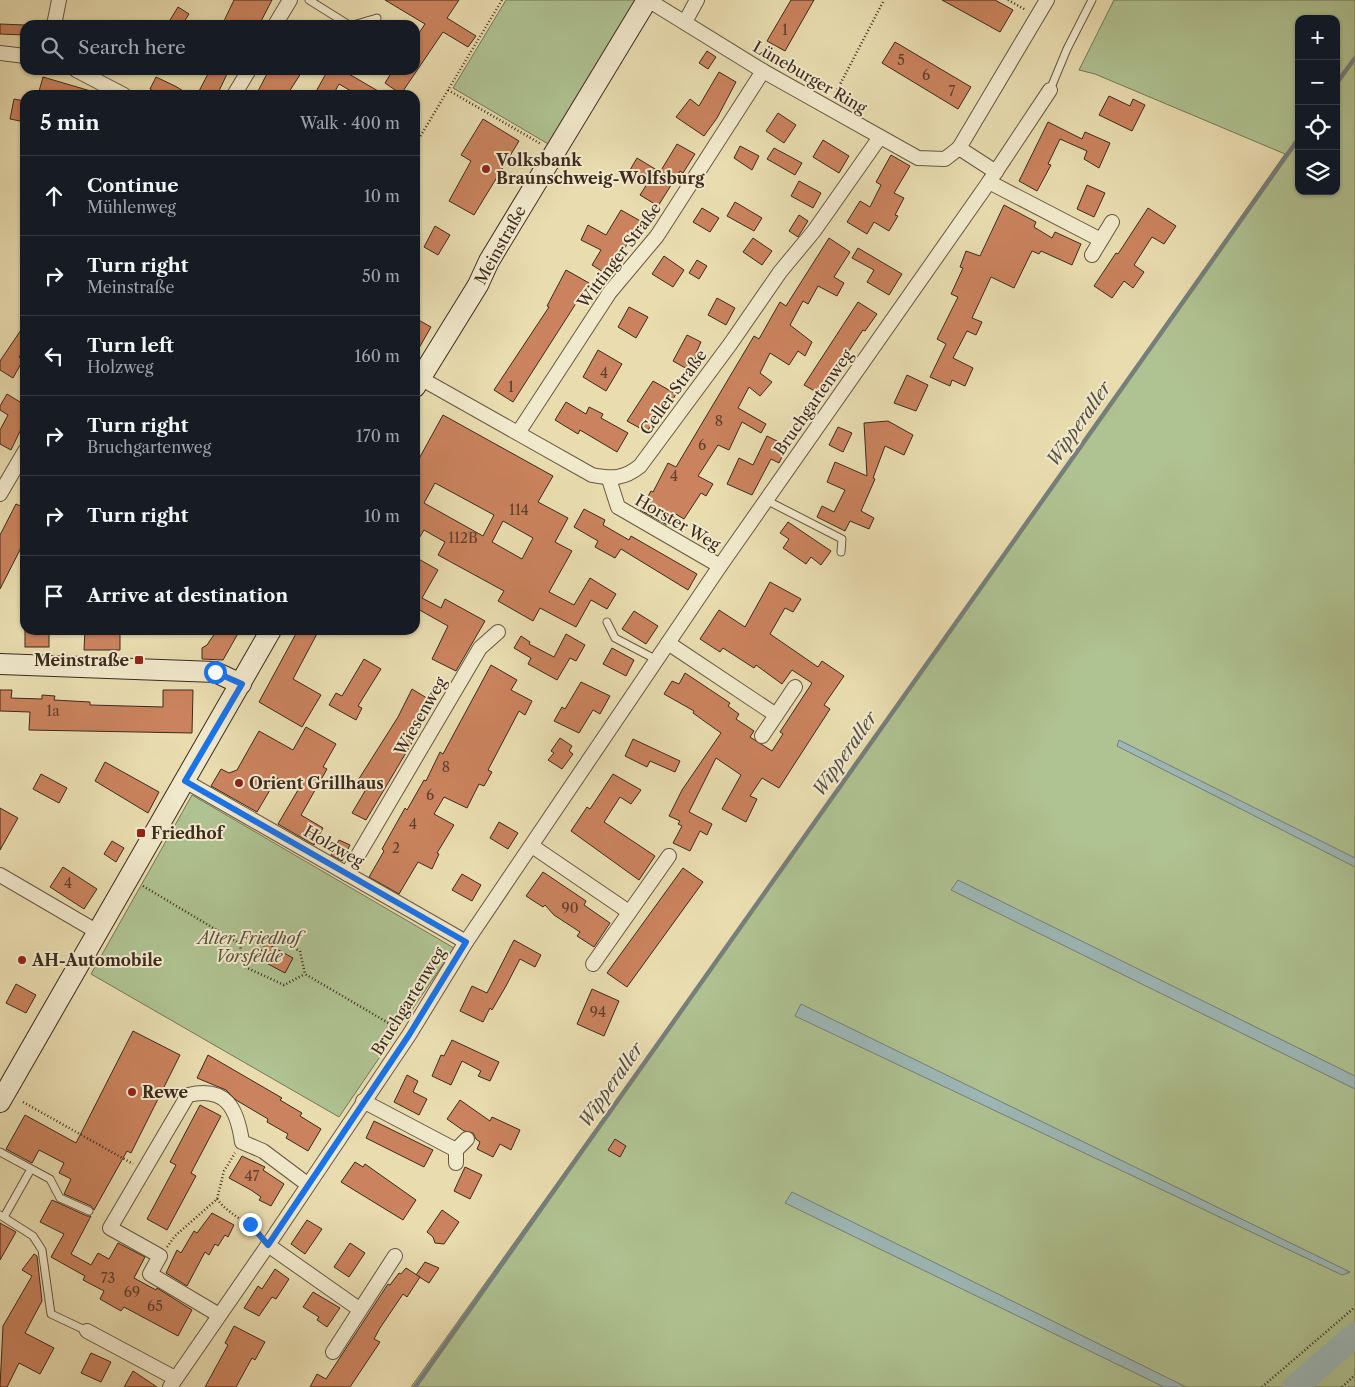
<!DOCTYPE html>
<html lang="en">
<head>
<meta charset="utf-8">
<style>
  body { margin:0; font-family:"Libre Caslon Text",serif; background:#20242c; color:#f1f3f6 }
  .controls { position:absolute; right:15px; top:15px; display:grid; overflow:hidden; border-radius:10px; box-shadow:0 1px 4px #0004 }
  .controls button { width:45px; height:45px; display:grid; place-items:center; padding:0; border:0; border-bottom:1px solid #363941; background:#171b24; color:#f1f3f6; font:25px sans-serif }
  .stop { position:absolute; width:15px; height:15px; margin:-11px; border:4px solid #1a73e8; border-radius:50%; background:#fff }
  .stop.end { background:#1a73e8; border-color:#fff; box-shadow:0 1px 5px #0008 }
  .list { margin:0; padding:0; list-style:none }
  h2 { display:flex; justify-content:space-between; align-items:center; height:65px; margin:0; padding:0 20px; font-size:21px }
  h2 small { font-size:16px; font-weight:400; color:#9ea1a6 }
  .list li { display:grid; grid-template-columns:32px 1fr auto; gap:15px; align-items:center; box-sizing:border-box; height:80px; padding:0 20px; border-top:1px solid #363941 }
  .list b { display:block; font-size:19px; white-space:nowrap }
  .list p { margin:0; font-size:16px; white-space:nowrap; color:#9ea1a6 }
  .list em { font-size:16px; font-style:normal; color:#9ea1a6 }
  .icon { flex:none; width:28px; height:28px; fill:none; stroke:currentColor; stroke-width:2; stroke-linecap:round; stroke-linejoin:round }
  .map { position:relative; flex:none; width:1355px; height:1387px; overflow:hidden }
  .search { position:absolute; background:#171b24; box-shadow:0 1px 4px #0004; left:20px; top:20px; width:400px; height:55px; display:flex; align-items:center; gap:12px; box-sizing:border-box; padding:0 18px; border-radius:15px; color:#9ea1a6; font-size:19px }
  .panel { position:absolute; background:#171b24; box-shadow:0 1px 4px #0004; left:20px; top:90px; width:400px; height:545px; border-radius:15px }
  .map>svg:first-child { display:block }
  .green { fill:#afc291; stroke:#767658; fill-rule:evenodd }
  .water { fill:#9db8b7; stroke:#767f7a }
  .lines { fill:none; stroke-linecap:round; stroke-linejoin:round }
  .stream { stroke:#767f7a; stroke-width:4.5 }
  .river { stroke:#9db8b7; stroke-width:25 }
  .building { fill:#ca835e; stroke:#3c2a1e; fill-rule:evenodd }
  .lane-casing { stroke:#675742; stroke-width:9 }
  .street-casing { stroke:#675742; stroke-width:16 }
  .secondary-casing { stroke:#3c2a1e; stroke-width:22 }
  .path { stroke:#3c2a1e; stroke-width:2.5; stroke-dasharray:1 2.5; stroke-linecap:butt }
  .lane { stroke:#f1e9cc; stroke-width:7 }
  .street { stroke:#f1e9cc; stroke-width:14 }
  .secondary { stroke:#f1e9cc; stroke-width:20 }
  .route { stroke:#1a73e8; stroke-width:6 }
  .poi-dot { fill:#8f2418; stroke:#f1e9cc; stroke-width:2 }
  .labels { text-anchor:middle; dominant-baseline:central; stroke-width:4; stroke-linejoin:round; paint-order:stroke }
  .number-label { font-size:14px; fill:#60402e }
  .street-label { font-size:16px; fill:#3c2a1e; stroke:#f1e9cc }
  .poi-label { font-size:16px; font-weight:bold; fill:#3c2a1e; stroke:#f1e9cc; text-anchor:start }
  .park-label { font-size:16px; font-style:italic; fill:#59503b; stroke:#f1e9cc }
  .water-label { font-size:18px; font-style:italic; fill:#544e44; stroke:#f1e9cc }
</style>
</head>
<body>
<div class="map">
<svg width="1355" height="1387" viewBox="0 0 1355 1387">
  <rect width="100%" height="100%" fill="#e9ddb0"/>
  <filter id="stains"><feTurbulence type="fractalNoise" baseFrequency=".004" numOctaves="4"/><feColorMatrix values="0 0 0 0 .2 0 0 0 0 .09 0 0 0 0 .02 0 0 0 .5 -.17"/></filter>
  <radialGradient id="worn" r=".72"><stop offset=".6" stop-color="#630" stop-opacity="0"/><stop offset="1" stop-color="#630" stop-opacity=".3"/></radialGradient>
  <g class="green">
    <polygon points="506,0 641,0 555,148 453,88"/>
    <path d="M1114,0h241v1387h-944l475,-664 399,-569 -190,-80 -16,-4zM1299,19h37v172h-37z"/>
    <polygon points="192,795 454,948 339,1117 91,974"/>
  </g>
  <g class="water">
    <polygon points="1119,740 1355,858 1355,867 1117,746"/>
    <polygon points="958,880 1355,1076 1355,1089 951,890"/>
    <polygon points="801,1004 1350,1272 1342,1275 795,1016"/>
    <polygon points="792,1192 1186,1387 1164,1387 785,1203"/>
  </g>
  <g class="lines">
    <g class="stream">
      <polyline points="1336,84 1355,58"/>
      <polyline points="415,1387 1299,138"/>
    </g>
    <polyline class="river" points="1295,1387 1355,1335"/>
  </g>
  <g class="building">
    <polygon points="234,0 272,0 259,25 222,25"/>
    <polygon points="385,0 459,0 447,18 476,36 468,47 443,32 401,94 385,83 393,70 415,70 415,39 425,24"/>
    <polygon points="791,0 814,0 785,51 767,41"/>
    <polygon points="942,0 995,0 1013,10 1000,32"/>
    <polygon points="178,7 189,14 182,25 167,25"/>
    <polygon points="0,24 25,25 25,35 0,34"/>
    <polygon points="895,42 971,87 958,109 882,63"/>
    <polygon points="707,51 716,57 708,69 699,63"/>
    <polygon points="210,70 229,70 217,95 197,95"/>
    <polygon points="269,70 303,70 287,95 264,95 258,91"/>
    <polygon points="328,70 342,70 385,95 358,95 339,84 333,95 314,95"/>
    <polygon points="719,72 736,82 717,118 704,136 676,117 690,99 699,106"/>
    <polygon points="43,77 94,92 94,95 38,95"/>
    <polygon points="156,77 175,86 190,95 161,95 150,89"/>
    <polygon points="1109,96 1130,106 1133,99 1145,105 1132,131 1099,115"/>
    <polygon points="14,99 25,101 25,122 10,119"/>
    <polygon points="778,113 796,125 784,143 766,131"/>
    <polygon points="483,119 519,141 474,215 449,201 471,161 461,155"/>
    <polygon points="1048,122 1082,139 1085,132 1110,143 1099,168 1084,159 1087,151 1060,139 1048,164 1051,165 1037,191 1019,181"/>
    <polygon points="823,140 849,156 839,173 813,157"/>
    <polygon points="677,144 695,154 683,173 680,171 658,206 640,195 649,181 630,170 637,158 660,172"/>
    <polygon points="740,146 759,156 752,170 734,158"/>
    <polygon points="774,148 802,163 795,175 767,159"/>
    <polygon points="891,155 910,166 894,193 904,198 895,215 898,216 889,231 874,222 867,234 847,222 860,201 870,207 881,185 876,182"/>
    <polygon points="799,181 821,193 813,208 791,196"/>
    <polygon points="1087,185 1105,193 1094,217 1077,209"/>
    <polygon points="735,202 762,218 754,231 727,216"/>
    <polygon points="1004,205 1036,222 1034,227 1052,238 1055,232 1081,244 1072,265 1041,251 1039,254 1032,251 1014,288 991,277 972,318 982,322 976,335 967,331 953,358 973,368 965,386 952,380 950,386 930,377 946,344 937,339 958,297 951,294 963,268 960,267 966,251 980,256"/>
    <polygon points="702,208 719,218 710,232 693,222"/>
    <polygon points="1148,208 1176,226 1164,244 1152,237 1134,265 1144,272 1133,288 1124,281 1112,298 1094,286 1116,253 1118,254"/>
    <polygon points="621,210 644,223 632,243 629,241 608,275 592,265 601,250 581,240 588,225 606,235"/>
    <polygon points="799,215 808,221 798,237 789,231"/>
    <polygon points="435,226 450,235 438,255 424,247"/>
    <polygon points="753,238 772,251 762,265 743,252"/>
    <polygon points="829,238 850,252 834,277 844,283 837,296 818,286 808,304 803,301 790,325 812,342 805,356 798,351 789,365 770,353 760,373 772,382 760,396 749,387 738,408 766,424 761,433 742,422 729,450 718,445 698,476 713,484 706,496 701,493 684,519 674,513 667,525 640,510 651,491 653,492 668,463 676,467 754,336 759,339 780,302 786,306"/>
    <polygon points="858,248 902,274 889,295 867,282 874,270 852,258"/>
    <polygon points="664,256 684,270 673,287 652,274"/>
    <polygon points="697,260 707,266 699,279 689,273"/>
    <polygon points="566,270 589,283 513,402 494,390 549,307 547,306"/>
    <polygon points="717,298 735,308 726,325 708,315"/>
    <polygon points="858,302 877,314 865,331 863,330 820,394 804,385"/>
    <polygon points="629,307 648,317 636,338 618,327"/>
    <polygon points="415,318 431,327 415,355"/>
    <polygon points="25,324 25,348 19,357 23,360 13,378 0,370 0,361"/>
    <polygon points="687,335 701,342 696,353 698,354 689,370 673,361"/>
    <polygon points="598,350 622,364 606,391 583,377"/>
    <polygon points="907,375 928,385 916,411 894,403"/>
    <polygon points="653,381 676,394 668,408 663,405 647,432 627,421"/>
    <polygon points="7,394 25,405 25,421 11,450 0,444 0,430 8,415 0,410 0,406"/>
    <polygon points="566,402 586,414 589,407 603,414 601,418 628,433 617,452 580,430 578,434 555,420"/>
    <path d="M443,415l110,61 -15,26 30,16 -13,24 17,9 -23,41 25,13 16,-27 26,16 -9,15 -16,-9 -15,27 -36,-19 -7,13 -35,-20 6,-10 -66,-36 7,-13 -21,-12 -9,15v-79zM435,483l59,32 -11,21 -59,-33zM503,521l30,17 -11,21 -30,-17z"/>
    <polygon points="888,421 913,435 904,455 885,446 873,478 875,479 861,511 874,518 869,529 850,521 845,531 817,517 822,506 834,512 845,490 827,482 835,462 867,476 864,423"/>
    <polygon points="838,427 852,433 843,452 829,445"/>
    <polygon points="767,436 787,446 779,463 771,459 752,495 727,484 739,458 753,465"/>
    <polygon points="16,504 25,508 25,540 0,589 0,535"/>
    <polygon points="584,509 605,520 603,525 629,540 631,536 697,574 688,590 621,549 615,558 595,547 598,541 574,527"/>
    <polygon points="788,522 831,551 821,565 811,557 806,564 783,548 789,539 780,533"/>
    <polygon points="415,557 438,570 422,598 441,608 445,599 485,621 456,671 432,659 448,626 416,608 415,611"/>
    <polygon points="770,582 801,599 793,612 785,608 770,634 818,667 822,661 844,676 824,705 830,709 779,788 762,778 750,796 757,799 746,822 722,809 741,775 716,758 689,812 712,824 707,835 700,831 690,851 673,843 682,826 678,824 680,821 669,816 682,790 721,733 693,713 694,711 664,694 672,681 679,684 685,673 730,703 728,706 739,714 736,719 754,731 750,737 772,751 783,734 780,732 812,683 792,670 782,684 756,665 754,668 723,648 720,652 700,639 719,610 745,627"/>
    <polygon points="634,611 658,626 646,644 622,629"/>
    <rect x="25" y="630" width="24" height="17"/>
    <polygon points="85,630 120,630 120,650 84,650"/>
    <polygon points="217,630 240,630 223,660 202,659 202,648 207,645"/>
    <polygon points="298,630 319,630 293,679 321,695 302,727 259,702"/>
    <polygon points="566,634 585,645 576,661 570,658 557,680 528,664 531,658 514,648 521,636 530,642 529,644 554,657"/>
    <polygon points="612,648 634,660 626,676 603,664"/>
    <polygon points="364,659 381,669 358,706 362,708 356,720 329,705 336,693 342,696"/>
    <polygon points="491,665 517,680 511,690 532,701 525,715 519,711 488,770 492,772 484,786 479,784 467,808 444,797 434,814 454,825 437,853 439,854 432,869 418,862 399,894 369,877 384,851 382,849 405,808 407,810 424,780 426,781 440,752 443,754"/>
    <polygon points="581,682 610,696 600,714 593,710 579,733 554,721 562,707 565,709"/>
    <polygon points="412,689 430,700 411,733 416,736 366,820 352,813 365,791 355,785 398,717"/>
    <polygon points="0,690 12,690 11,698 42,699 42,695 55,696 54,700 90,702 90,705 163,707 163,690 193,690 192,733 29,730 30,712 0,711"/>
    <polygon points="306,727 336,744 323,767 327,769 301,815 323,828 314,845 278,824 298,790 277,778 257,812 211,786 221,769 229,773 237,770 259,731 293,750"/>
    <polygon points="560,738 572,746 569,751 573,754 562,769 548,760 554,753 551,751"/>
    <polygon points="633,739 680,761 675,772 650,761 647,767 625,756"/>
    <polygon points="105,762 159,792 148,813 95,781"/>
    <polygon points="41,774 67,788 59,803 33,789"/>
    <polygon points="613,774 641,790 631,804 620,797 604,822 655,856 639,880 571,831 587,807 590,809"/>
    <polygon points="0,808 18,818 0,850"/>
    <polygon points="499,822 518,833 508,849 490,838"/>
    <polygon points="339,840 350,845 342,861 331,855"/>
    <polygon points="112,841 124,848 116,862 104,854"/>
    <polygon points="63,867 97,889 84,909 50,887"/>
    <polygon points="683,868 703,882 627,987 607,973"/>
    <polygon points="543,872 586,901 584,905 610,923 594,947 577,936 580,932 554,915 545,905 543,907 526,896"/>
    <polygon points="462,874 481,885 472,901 452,890"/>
    <polygon points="514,940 541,955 535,967 520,959 506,986 492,1010 490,1008 483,1022 460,1011 472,986 487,993"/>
    <polygon points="266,943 293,958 285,973 257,958"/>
    <polygon points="16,984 36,995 26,1013 6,1003"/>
    <polygon points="592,989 619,1001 604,1036 577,1024"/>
    <polygon points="133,1031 180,1055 131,1153 127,1151 94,1210 91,1206 64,1194 71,1179 59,1173 64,1163 39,1150 32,1163 6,1149 25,1115 76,1143"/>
    <polygon points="452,1040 499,1062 490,1081 478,1076 481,1071 462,1061 451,1085 432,1076 441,1055 444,1056"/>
    <polygon points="208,1055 282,1098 280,1100 302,1113 300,1116 321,1129 308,1151 286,1138 288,1134 267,1122 268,1119 236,1100 226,1090 197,1078"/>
    <polygon points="407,1075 418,1081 413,1092 427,1099 419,1115 394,1102"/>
    <polygon points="460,1100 490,1121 492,1117 520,1130 511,1150 500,1144 493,1157 477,1149 480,1142 476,1139 473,1133 464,1131 447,1119"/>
    <polygon points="200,1105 221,1116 191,1173 196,1176 167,1230 147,1219 176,1165 170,1162"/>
    <polygon points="374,1121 433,1150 424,1167 366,1138"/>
    <polygon points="615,1139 626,1146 620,1157 608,1150"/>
    <polygon points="242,1156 265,1167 263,1170 284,1184 271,1206 259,1200 261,1197 251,1190 229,1178"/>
    <polygon points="355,1162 363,1167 365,1164 416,1200 403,1220 341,1182"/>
    <polygon points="465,1167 482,1175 470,1199 454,1191"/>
    <polygon points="52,1200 87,1216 91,1216 71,1254 91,1265 98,1253 109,1259 118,1243 145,1257 134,1278 156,1290 157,1288 192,1310 178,1336 124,1307 121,1311 100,1299 104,1291 83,1280 85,1276 51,1257 64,1234 40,1222"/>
    <polygon points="442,1210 459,1222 444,1244 435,1243 433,1237 427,1232"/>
    <polygon points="212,1213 234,1225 228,1237 225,1235 218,1246 215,1244 209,1255 205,1252 187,1286 166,1273 177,1250 181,1253 194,1231 197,1233"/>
    <polygon points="307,1220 322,1229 305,1254 291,1244"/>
    <polygon points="0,1223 16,1232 0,1260"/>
    <polygon points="350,1243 365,1253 349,1277 334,1267"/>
    <polygon points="34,1254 37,1256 42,1301 25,1333 54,1348 40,1374 19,1363 7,1387 0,1387 3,1326 32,1276 22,1270"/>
    <polygon points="425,1262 439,1268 429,1283 416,1275"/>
    <polygon points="406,1268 420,1277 407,1297 403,1294 380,1328 374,1339 380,1342 350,1387 310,1387 317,1374 326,1379 388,1284 390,1285 399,1273 401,1274"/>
    <polygon points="275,1269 289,1279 276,1299 272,1297 259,1316 244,1308 258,1286 262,1289"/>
    <polygon points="313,1292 340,1308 327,1327 317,1320 319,1317 303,1307"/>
    <polygon points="234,1326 265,1342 255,1360 252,1358 236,1387 205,1387 228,1345 225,1343"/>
    <polygon points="91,1353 111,1362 101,1382 81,1373"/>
    <polygon points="133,1371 157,1387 124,1387"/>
  </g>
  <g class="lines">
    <g class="lane-casing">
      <g id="lane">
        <polyline points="309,0 349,25"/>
        <polyline points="353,25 377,18"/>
        <polyline points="1050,90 1067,49 1092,0"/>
        <polyline points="766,500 842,539 841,552"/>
        <polyline points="607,622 615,638 657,660"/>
        <polyline points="0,1152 50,1179 60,1198 89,1211"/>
        <polyline points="0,1215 33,1236 42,1250 51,1314 87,1331"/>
        <polyline points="4,1217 31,1169"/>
      </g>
    </g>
    <g class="street-casing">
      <g id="street">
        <polyline points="648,0 763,71 918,158 945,159 959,148 996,172"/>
        <polyline points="685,22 697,0"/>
        <polyline points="54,25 59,0"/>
        <polyline points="275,25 290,0"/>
        <polyline points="0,53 25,56"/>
        <polyline points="76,70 124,95"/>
        <polyline points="234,95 249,70"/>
        <polyline points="959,148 1047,0"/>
        <polyline points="989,182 1101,240"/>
        <polyline points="1092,255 1112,222"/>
        <path d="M420,378l172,97c20,4 32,4 48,-9l91,-123 49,-71 34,-41 66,-94"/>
        <polyline points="518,433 610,292 657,236 763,71"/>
        <polyline points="609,479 618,507 720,566"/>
        <polyline points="0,494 25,451"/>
        <polyline points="668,643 776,715"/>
        <polyline points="762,736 795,687"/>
        <polyline points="185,781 466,942"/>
        <polyline points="532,846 629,912"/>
        <polyline points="347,874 480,648 498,632"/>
        <polyline points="0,875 96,931"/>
        <polyline points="593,964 669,856"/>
        <polyline points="363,1101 456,1150"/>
        <polyline points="456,1163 456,1150 467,1139"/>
        <polyline points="268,1245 359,1309"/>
        <path d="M219,1315l-69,-41 10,-18 -50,-28 78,-133c38,-9 49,13 54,47l21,9 44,33"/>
        <polyline points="87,1331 175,1378"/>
        <polyline points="333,1352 395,1256"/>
        <polyline points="170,1387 268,1245 409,1035 466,942 720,566 989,182 1050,90"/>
      </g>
    </g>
    <g class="secondary-casing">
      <g id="secondary">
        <polyline points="415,387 478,285 489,261 647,0"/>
        <polyline points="0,664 215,672 241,684"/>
        <polyline points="0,1102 271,630"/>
      </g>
    </g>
    <g class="path">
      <polyline points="1008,0 1026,10"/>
      <polyline points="448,90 541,144"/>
      <polyline points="834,96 884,0"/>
      <polyline points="415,145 502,0"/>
      <path d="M143,886l97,58c23,-18 37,-4 60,7l5,23 92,54"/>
      <polyline points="240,944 243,966 284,985 305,974"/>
      <polyline points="23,1102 133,1164"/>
      <path d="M217,1199c12,16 29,21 42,36"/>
      <polyline points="167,1247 175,1236 217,1199 224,1171 235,1153"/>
      <polyline points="1262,1387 1355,1307"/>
      <polyline points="1342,1387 1355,1375"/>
    </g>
    <use href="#lane" class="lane"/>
    <use href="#street" class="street"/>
    <use href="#secondary" class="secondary"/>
  </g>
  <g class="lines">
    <polyline class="route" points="215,672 242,684 185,781 466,942 409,1035 268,1245 250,1224"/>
  </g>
  <g class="poi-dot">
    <circle cx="486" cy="169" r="5"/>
    <rect x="134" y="655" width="10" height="10" rx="2.5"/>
    <circle cx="239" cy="783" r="5"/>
    <rect x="136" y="828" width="10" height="10" rx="2.5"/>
    <circle cx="22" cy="960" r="5"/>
    <circle cx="132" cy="1092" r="5"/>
  </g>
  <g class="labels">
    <g class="number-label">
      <text x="785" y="30">1</text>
      <text x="901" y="60">5</text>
      <text x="926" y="75">6</text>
      <text x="952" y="91">7</text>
      <text x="604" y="373">4</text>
      <text x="511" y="387">1</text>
      <text x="719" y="421">8</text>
      <text x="702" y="445">6</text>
      <text x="674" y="476">4</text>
      <text x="519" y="510">114</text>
      <text x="463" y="538">112B</text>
      <text x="53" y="711">1a</text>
      <text x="446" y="767">8</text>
      <text x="430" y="795">6</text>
      <text x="413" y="824">4</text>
      <text x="396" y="848">2</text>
      <text x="68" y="883">4</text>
      <text x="570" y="908">90</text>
      <text x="598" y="1012">94</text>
      <text x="252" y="1176">47</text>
      <text x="108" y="1278">73</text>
      <text x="132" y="1292">69</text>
      <text x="155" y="1306">65</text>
    </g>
    <g class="street-label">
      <text transform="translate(810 77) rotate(30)">Lüneburger Ring</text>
      <text transform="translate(500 245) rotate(-61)">Meinstraße</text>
      <text transform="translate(619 255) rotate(-53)">Wittinger Straße</text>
      <text transform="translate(673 392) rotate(-54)">Celler Straße</text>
      <text transform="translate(813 402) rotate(-55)">Bruchgartenweg</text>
      <text transform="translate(678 522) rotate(30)">Horster Weg</text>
      <text transform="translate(420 716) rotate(-60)">Wiesenweg</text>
      <text transform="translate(334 846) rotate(30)">Holzweg</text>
      <text transform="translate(408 1001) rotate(-58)">Bruchgartenweg</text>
    </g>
    <g class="poi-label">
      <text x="496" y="160">Volksbank<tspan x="496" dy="18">Braunschweig-Wolfsburg</tspan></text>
      <text x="129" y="660" text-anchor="end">Meinstraße</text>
      <text x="249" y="783">Orient Grillhaus</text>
      <text x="151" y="833">Friedhof</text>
      <text x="32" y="960">AH-Automobile</text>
      <text x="142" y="1092">Rewe</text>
    </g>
    <g class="park-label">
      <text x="249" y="938">Alter Friedhof<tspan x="249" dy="18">Vorsfelde</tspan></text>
    </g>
    <g class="water-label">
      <text transform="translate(1079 424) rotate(-55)">Wipperaller</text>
      <text transform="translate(845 754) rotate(-55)">Wipperaller</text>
      <text transform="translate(611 1085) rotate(-55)">Wipperaller</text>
    </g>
  </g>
  <rect width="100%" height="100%" filter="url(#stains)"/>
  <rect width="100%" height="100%" fill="url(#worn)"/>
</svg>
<div class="controls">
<button>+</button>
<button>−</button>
<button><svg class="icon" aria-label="locate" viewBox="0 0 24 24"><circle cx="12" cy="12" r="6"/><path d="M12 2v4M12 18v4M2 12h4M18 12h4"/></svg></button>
<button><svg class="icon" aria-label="layers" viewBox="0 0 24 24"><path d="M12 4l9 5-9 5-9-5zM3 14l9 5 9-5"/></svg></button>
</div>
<div class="stop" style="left:215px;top:672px"></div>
<div class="stop end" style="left:250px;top:1224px"></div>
<div class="search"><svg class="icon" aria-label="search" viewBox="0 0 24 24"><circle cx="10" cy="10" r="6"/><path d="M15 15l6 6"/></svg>Search here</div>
<section class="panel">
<h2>5 min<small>Walk · 400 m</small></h2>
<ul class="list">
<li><svg class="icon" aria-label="ahead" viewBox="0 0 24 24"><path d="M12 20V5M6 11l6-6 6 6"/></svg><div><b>Continue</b><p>Mühlenweg</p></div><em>10 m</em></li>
<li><svg class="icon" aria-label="right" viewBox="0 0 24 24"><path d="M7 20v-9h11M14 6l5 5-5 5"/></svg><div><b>Turn right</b><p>Meinstraße</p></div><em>50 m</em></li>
<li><svg class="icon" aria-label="left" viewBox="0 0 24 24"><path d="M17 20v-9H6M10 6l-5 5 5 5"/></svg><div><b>Turn left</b><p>Holzweg</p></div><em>160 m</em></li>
<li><svg class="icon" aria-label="right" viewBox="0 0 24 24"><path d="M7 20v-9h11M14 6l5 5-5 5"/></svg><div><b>Turn right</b><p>Bruchgartenweg</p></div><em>170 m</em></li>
<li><svg class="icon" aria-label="right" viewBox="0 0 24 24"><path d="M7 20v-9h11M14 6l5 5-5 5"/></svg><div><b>Turn right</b></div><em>10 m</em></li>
<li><svg class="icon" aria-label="arrive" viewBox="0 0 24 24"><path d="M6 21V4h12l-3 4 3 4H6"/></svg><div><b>Arrive at destination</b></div></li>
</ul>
</section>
</div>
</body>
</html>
